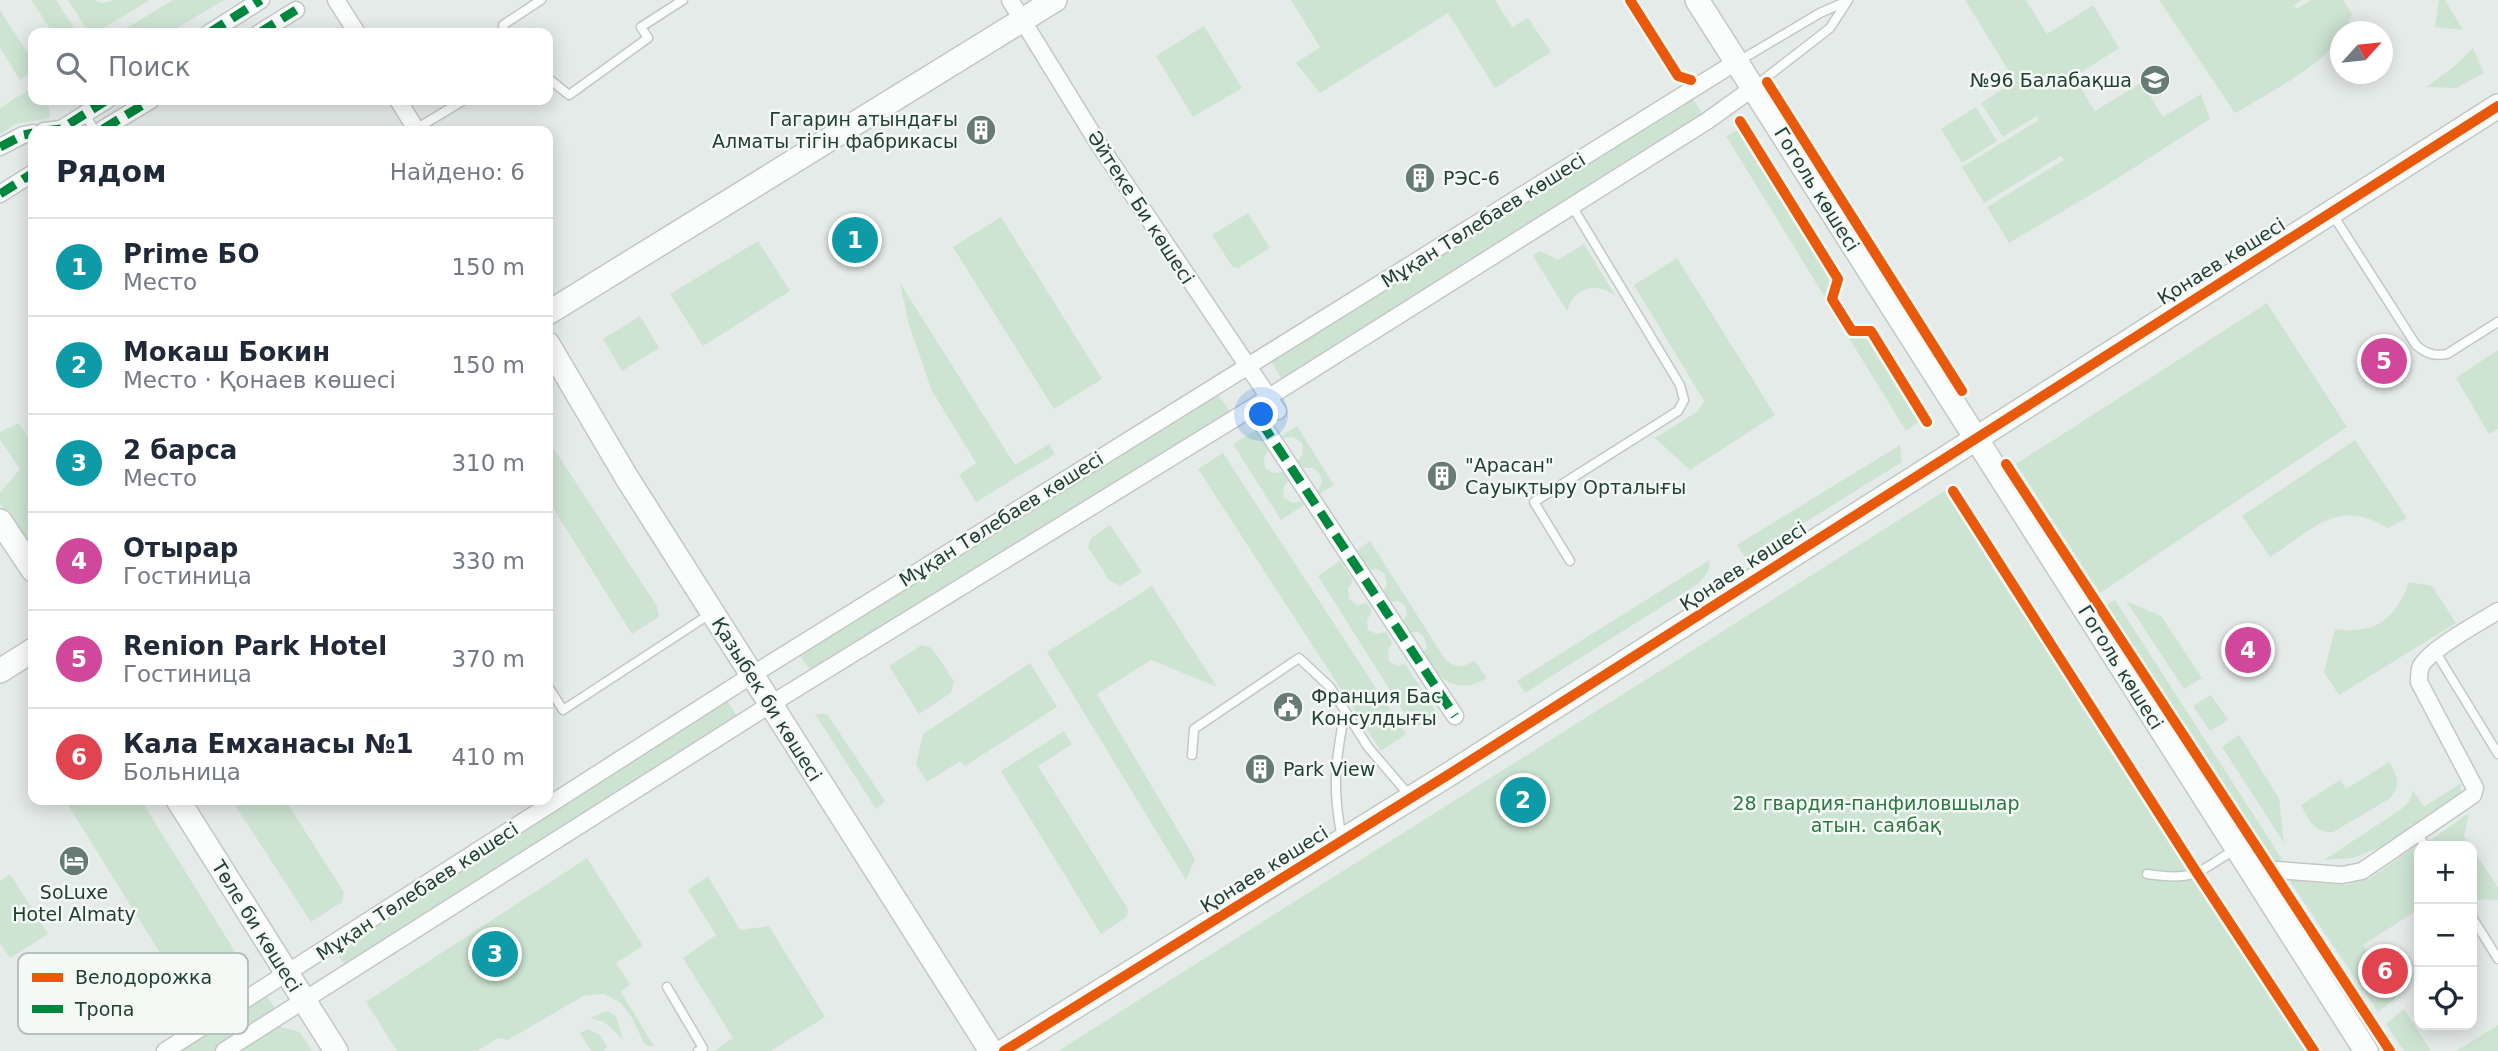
<!DOCTYPE html>
<html lang="ru">
<head>
<meta charset="utf-8">
<style>
  body { margin:0; font-family:"DejaVu Sans",sans-serif; background:#f6f6f7; color:#1f2937 }
  .controls { position:absolute; right:21px; bottom:21px; display:grid; overflow:hidden; border-radius:14px; box-shadow:0 4px 18px #0003 }
  .controls button { width:63px; height:63px; display:grid; place-items:center; padding:0; border:0; border-bottom:2px solid #e0e1e3; background:#fff; color:#1f2937; font:35px sans-serif }
  .compass { position:absolute; left:2330px; top:21px; width:63px; height:63px; border-radius:50%; background:#fff; box-shadow:0 4px 18px #0003; rotate:63deg }
  .you { position:absolute; left:1262px; top:415px; width:24px; height:24px; margin:-18px; border:5px solid #fff; border-radius:50%; background:#1a73e8; box-shadow:0 0 0 10px #1a73e833 }
  .badge { display:grid; place-items:center; width:46px; height:46px; border-radius:50%; background:#ea580c; color:#fff; font-size:23px; font-weight:700 }
  .pin { position:absolute; translate:-50% -50%; border:4px solid #fff; box-shadow:0 2px 7px #0006 }
  .list { margin:0; padding:0; list-style:none }
  h2 { display:flex; justify-content:space-between; align-items:center; height:91px; margin:0; padding:0 28px; font-size:30px }
  h2 small { font-size:23px; font-weight:400; color:#747a83 }
  .list li { display:grid; grid-template-columns:46px 1fr auto; gap:21px; align-items:center; box-sizing:border-box; height:98px; padding:0 28px; border-top:2px solid #e0e1e3 }
  .list b { display:block; font-size:26px; white-space:nowrap }
  .list p { margin:0; font-size:23px; white-space:nowrap; color:#747a83 }
  .list em { font-size:23px; font-style:normal; color:#747a83 }
  .icon { flex:none; width:38px; height:38px; fill:none; stroke:currentColor; stroke-width:2; stroke-linecap:round; stroke-linejoin:round }
  .map { position:relative; flex:none; width:2498px; height:1051px; overflow:hidden }
  .search { position:absolute; background:#fff; box-shadow:0 4px 18px #0003; left:28px; top:28px; width:525px; height:77px; display:flex; align-items:center; gap:18px; box-sizing:border-box; padding:0 24px; border-radius:14px; color:#747a83; font-size:26px }
  .panel { position:absolute; background:#fff; box-shadow:0 4px 18px #0003; left:28px; top:126px; width:525px; height:679px; border-radius:14px }
  .map>svg:first-child { display:block }
  .green { fill:#cee4d3 }
  .lines { fill:none; stroke-linecap:round; stroke-linejoin:round }
  .lane-casing { stroke:#c2c8c5; stroke-width:11 }
  .street-casing { stroke:#c2c8c5; stroke-width:19 }
  .secondary-casing { stroke:#c1c8c5; stroke-width:26 }
  .lane { stroke:#fbfcfc; stroke-width:8 }
  .street { stroke:#fbfcfc; stroke-width:16 }
  .secondary { stroke:#fbfcfc; stroke-width:23 }
  .quiet { stroke:#00873e; stroke-width:9; stroke-dasharray:18 9; stroke-linecap:butt }
  .cycleway-casing { stroke:#f4f9f6; stroke-width:15 }
  .cycleway { stroke:#e8590c; stroke-width:10 }
  .labels { text-anchor:middle; dominant-baseline:central; stroke-width:5; stroke-linejoin:round; paint-order:stroke }
  .poi-label { font-size:19px; fill:#223f34; stroke:#f4f9f6; text-anchor:start }
  .street-label { font-size:19px; fill:#223f34; stroke:#f4f9f6 }
  .park-label { font-size:19px; fill:#2b773f; stroke:#f4f9f6 }
  .key { fill:#f4f9f6; stroke:#b5c1bc; stroke-width:2 }
  .key-label { font-size:19px; fill:#223f34 }
</style>
</head>
<body>
<div class="map">
<svg width="2498" height="1051" viewBox="0 0 2498 1051">
  <rect width="100%" height="100%" fill="#e5ebe8"/>
  <g class="green">
    <polygon points="31,0 56,0 77,33 53,33"/>
    <polygon points="68,0 93,0 102,3 116,0 150,0 95,33 89,33"/>
    <polygon points="173,0 224,0 169,33 119,33"/>
    <polygon points="1291,0 1495,0 1512,27 1528,18 1551,52 1495,88 1448,13 1320,93 1296,63 1320,47"/>
    <polygon points="1965,0 2026,0 2047,34 2093,5 2119,48 2074,77 2095,111 2142,82 2163,117 2201,94 2210,119 2107,185 2009,243 1987,207 2064,160 2061,156 1984,203 1962,167 2039,120 2037,116 2003,137 1981,103 2015,81"/>
    <path d="M2159,0h143l-8,5 3,4 14,-9h32l9,14 -7,17 -5,1c0,24 -83,68 -105,81z"/>
    <polygon points="2439,0 2445,0 2463,30 2435,27"/>
    <polygon points="0,10 33,62 33,72 20,80 0,48"/>
    <polygon points="1204,26 1242,88 1193,117 1156,56"/>
    <polygon points="2473,48 2484,73 2456,88 2426,87 2455,66"/>
    <polygon points="33,87 33,100 44,100 49,108 50,118 16,124 0,134 0,108"/>
    <polygon points="1689,93 1707,121 1286,387 1267,354"/>
    <polygon points="1976,107 1997,141 1962,163 1941,129"/>
    <polygon points="1739,129 1833,279 1826,299 1726,136"/>
    <polygon points="1248,213 1270,248 1238,268 1232,266 1212,235"/>
    <polygon points="1001,217 1102,379 1054,409 953,247"/>
    <polygon points="758,241 790,291 703,346 670,294"/>
    <path d="M1584,244l32,53c-18,-16 -42,-10 -49,14l-34,-55 7,-5 18,9z"/>
    <polygon points="1677,258 1775,415 1690,470 1655,438 1698,411 1704,401 1634,285"/>
    <polygon points="900,283 1015,465 1049,444 1055,454 976,502 959,475 976,463 932,391 909,325"/>
    <polygon points="2267,303 2347,427 2100,593 2016,464"/>
    <polygon points="640,316 659,348 622,371 603,339"/>
    <polygon points="1868,337 1920,421 1906,431 1849,338"/>
    <polygon points="2498,350 2498,429 2489,434 2456,378"/>
    <polygon points="1212,387 1235,418 815,677 795,648"/>
    <polygon points="19,423 33,446 33,541 20,538 0,503 0,493 20,469 0,440 0,432"/>
    <polygon points="1297,426 1334,485 1320,494 1317,491 1322,483 1320,474 1313,468 1304,468 1298,461 1303,453 1302,443 1293,437 1283,438 1282,436"/>
    <polygon points="1256,430 1269,450 1264,457 1265,468 1273,473 1283,472 1288,481 1283,488 1284,498 1293,503 1301,501 1304,505 1281,520 1233,444"/>
    <polygon points="548,440 657,606 659,617 632,634 548,500"/>
    <path d="M2355,440l52,78 -19,10c-50,-31 -76,2 -118,29l-28,-41z"/>
    <polygon points="1900,445 1902,462 1746,559 1737,545"/>
    <polygon points="1223,453 1406,734 1381,751 1198,469"/>
    <polygon points="1951,487 2306,1051 1058,1051"/>
    <polygon points="1110,525 1142,572 1120,586 1109,580 1088,547 1091,538"/>
    <path d="M1370,541l73,115c10,12 19,12 32,5l12,17c-32,18 -46,2 -64,-24l4,-7 -3,-10 -6,-5h-9l-6,-10 4,-8 -2,-9 -7,-4 -9,1 -6,-10 4,-8 -2,-10 -8,-5 -8,1 -13,-19z"/>
    <polygon points="1710,560 1708,572 1699,583 1525,693 1517,681"/>
    <polygon points="1340,561 1353,581 1348,588 1349,599 1357,605 1367,603 1372,612 1367,620 1368,630 1377,634 1386,632 1392,643 1388,651 1389,661 1397,666 1405,664 1437,713 1414,728 1318,576"/>
    <path d="M2409,582l23,4 24,37 -117,72 -15,-23 11,-43c40,6 61,-10 74,-47z"/>
    <polygon points="1152,586 1217,687 1151,660 1097,694 1195,859 1186,880 1047,652"/>
    <polygon points="2115,600 2282,859 2271,866 2104,607"/>
    <polygon points="2126,601 2161,616 2202,678 2184,689"/>
    <polygon points="922,645 932,648 954,681 951,693 919,714 889,666"/>
    <polygon points="1030,663 1057,707 965,766 960,761 927,782 916,764 923,734"/>
    <polygon points="723,694 741,723 349,972 332,945"/>
    <polygon points="2211,695 2228,720 2210,731 2193,706"/>
    <polygon points="815,714 827,714 885,801 876,809"/>
    <polygon points="1064,731 1072,744 1038,766 1128,909 1127,917 1101,934 1001,771"/>
    <polygon points="2239,735 2279,798 2284,843 2222,747"/>
    <path d="M2389,762c9,15 13,24 0,37l-56,33c-19,1 -24,-12 -32,-27l39,-25 6,9z"/>
    <polygon points="2461,783 2461,794 2381,847 2353,858 2324,860 2400,810 2409,802 2413,790 2424,807"/>
    <polygon points="65,800 141,800 242,963 188,998"/>
    <polygon points="246,800 285,800 344,892 342,902 311,922 236,807"/>
    <polygon points="2469,813 2464,836 2471,846 2433,846 2429,841"/>
    <polygon points="2417,845 2419,848 2419,909 2363,945 2397,997 2378,1012 2289,880 2344,885 2369,879"/>
    <polygon points="2472,848 2498,887 2498,900 2472,899"/>
    <polygon points="587,858 643,946 616,963 630,984 621,992 654,1046 648,1046 644,1043 632,1018 621,1003 604,994 583,996 508,1040 498,1038 477,1051 397,1051 366,1002"/>
    <polygon points="10,874 48,934 10,958 0,943 0,881"/>
    <polygon points="708,876 740,930 769,926 825,1017 771,1051 714,1051 733,1038 683,958 716,935 688,890"/>
    <polygon points="263,990 280,1016 277,1026 300,1032 312,1051 165,1051"/>
    <polygon points="2404,1009 2431,1051 2404,1051 2386,1024"/>
    <polygon points="607,1011 616,1016 623,1039 604,1022 590,1018"/>
    <polygon points="2498,1025 2498,1051 2456,1051"/>
    <polygon points="587,1029 599,1034 607,1046 604,1051 591,1051 580,1033"/>
  </g>
  <g class="lines">
    <g class="lane-casing">
      <g id="lane">
        <polyline points="504,33 503,25 541,0"/>
        <polyline points="1739,61 1820,13 1847,1"/>
        <polyline points="548,78 569,95 648,38 641,27 683,0"/>
        <polyline points="1754,87 1830,28 1848,0"/>
        <polyline points="85,114 95,131"/>
        <polyline points="416,129 464,100"/>
        <path d="M2333,215l83,130c10,9 18,11 31,9l51,-32"/>
        <polyline points="1570,561 1534,502 1678,411 1684,400 1680,385 1572,206"/>
        <polyline points="2435,651 2498,754"/>
        <polyline points="548,686 563,710 710,614"/>
        <polyline points="1192,755 1194,729 1299,658 1330,687 1368,747 1409,795"/>
        <polyline points="2416,834 2426,846"/>
        <path d="M1342,839c-10,-51 -7,-77 3,-128"/>
        <path d="M2147,874c46,7 49,0 87,-24"/>
        <polyline points="2472,917 2498,959"/>
        <polyline points="667,987 703,1048 698,1051"/>
      </g>
    </g>
    <g class="street-casing">
      <g id="street">
        <polyline points="336,0 357,33"/>
        <polyline points="1010,0 1098,143 1278,411"/>
        <polyline points="209,33 261,0"/>
        <polyline points="259,33 296,10"/>
        <polyline points="398,100 417,131"/>
        <polyline points="103,129 151,100"/>
        <polyline points="44,131 61,129 107,100"/>
        <polyline points="0,147 23,135 33,133"/>
        <polyline points="0,194 33,173"/>
        <polyline points="1261,422 1455,716"/>
        <path d="M2258,882l19,-12 65,5 20,-4 111,-76 2,-7 -56,-106c0,-5 0,-11 2,-16 9,-17 59,-44 77,-55"/>
        <polyline points="165,1051 752,675 1736,62"/>
        <polyline points="224,1051 771,704 1250,409 1707,121 1753,88"/>
      </g>
    </g>
    <g class="secondary-casing">
      <g id="secondary">
        <polyline points="1697,0 2366,1051"/>
        <polyline points="548,313 1055,0"/>
        <polyline points="548,344 627,478 991,1051"/>
        <polyline points="0,521 33,570"/>
        <polyline points="0,671 33,650"/>
        <polyline points="178,800 336,1051"/>
        <polyline points="1004,1051 1451,773 2498,106"/>
      </g>
    </g>
    <use href="#lane" class="lane"/>
    <use href="#street" class="street"/>
    <use href="#secondary" class="secondary"/>
    <g class="quiet">
      <polyline points="209,33 261,0"/>
      <polyline points="259,33 296,10"/>
      <polyline points="103,129 151,100"/>
      <polyline points="44,131 61,129 107,100"/>
      <polyline points="0,147 23,135 33,133"/>
      <polyline points="0,194 33,173"/>
      <polyline points="1261,422 1455,716"/>
    </g>
    <g class="cycleway-casing">
      <g id="cycleway">
        <polyline points="1630,0 1678,76 1691,80"/>
        <polyline points="1767,82 1962,391"/>
        <polyline points="1740,121 1838,279 1832,299 1852,331 1871,331 1927,422"/>
        <polyline points="2006,464 2390,1051"/>
        <polyline points="1953,491 2197,873 2314,1051"/>
        <polyline points="1004,1051 1451,773 2498,106"/>
      </g>
    </g>
    <use href="#cycleway" class="cycleway"/>
  </g>
  <defs>
    <g id="school-disc" transform="scale(1.575)"><circle r="9.5" fill="#667b73" stroke="#f4f9f6"/><path d="M0-5L7-2L0 1L-7-2ZM-4 1L0 2.5L4 1V4Q0 6-4 4Z" fill="#fff"/></g>
    <g id="building-disc" transform="scale(1.575)"><circle r="9.5" fill="#667b73" stroke="#f4f9f6"/><path d="M-4-6H4V6H1V3H-1V6H-4ZM-2.5-4.3h1.7v1.8h-1.7ZM.8-4.3h1.7v1.8H.8ZM-2.5-1h1.7V.8h-1.7ZM.8-1h1.7V.8H.8Z" fill="#fff"/></g>
    <g id="civic-disc" transform="scale(1.575)"><circle r="9.5" fill="#667b73" stroke="#f4f9f6"/><path d="M-.6-6.5H3V-4.5H.6V-3L4-1V1h2V6H-6V1h2V-1L-.6-3ZM-1.2 2.5V6h2.4V2.5Z" fill="#fff"/></g>
    <g id="hotel-disc" transform="scale(1.575)"><circle r="9.5" fill="#667b73" stroke="#f4f9f6"/><path d="M-6-4.5h1.5V1H6V5H4.5V3h-9V5H-6ZM-4 0a1.8 1.8 0 1 1 3.6 0ZM.5 0V-2.5h3Q6-2.5 6 0Z" fill="#fff"/></g>
  </defs>
  <g fill-rule="evenodd">
    <use href="#school-disc" x="2155" y="80"/>
    <use href="#building-disc" x="981" y="130"/>
    <use href="#building-disc" x="1420" y="178"/>
    <use href="#building-disc" x="1442" y="476"/>
    <use href="#civic-disc" x="1288" y="707"/>
    <use href="#building-disc" x="1260" y="769"/>
    <use href="#hotel-disc" x="74" y="861"/>
  </g>
  <g class="labels">
    <g class="poi-label">
      <text x="2132" y="80" text-anchor="end">№96 Балабақша</text>
      <text x="958" y="119" text-anchor="end">Гагарин атындағы<tspan x="958" dy="22">Алматы тігін фабрикасы</tspan></text>
      <text x="1443" y="178">РЭС-6</text>
      <text x="1465" y="465">"Арасан"<tspan x="1465" dy="22">Сауықтыру Орталығы</tspan></text>
      <text x="1311" y="696">Франция Бас<tspan x="1311" dy="22">Консулдығы</tspan></text>
      <text x="1283" y="769">Park View</text>
      <text x="74" y="892" text-anchor="middle">SoLuxe<tspan x="74" dy="22">Hotel Almaty</tspan></text>
    </g>
    <g class="street-label">
      <text transform="translate(1817 189) rotate(58)">Гоголь көшесі</text>
      <text transform="translate(1141 207) rotate(57)">Әйтеке Би көшесі</text>
      <text transform="translate(1483 220) rotate(-32)">Мұқан Төлебаев көшесі</text>
      <text transform="translate(2221 261) rotate(-32)">Қонаев көшесі</text>
      <text transform="translate(1001 519) rotate(-32)">Мұқан Төлебаев көшесі</text>
      <text transform="translate(1743 566) rotate(-33)">Қонаев көшесі</text>
      <text transform="translate(2121 667) rotate(58)">Гоголь көшесі</text>
      <text transform="translate(767 699) rotate(58)">Қазыбек би көшесі</text>
      <text transform="translate(1264 869) rotate(-32)">Қонаев көшесі</text>
      <text transform="translate(417 891) rotate(-33)">Мұқан Төлебаев көшесі</text>
      <text transform="translate(257 926) rotate(58)">Төле би көшесі</text>
    </g>
    <g class="park-label">
      <text x="1876" y="803">28 гвардия-панфиловшылар<tspan x="1876" dy="22">атын. саябақ</tspan></text>
    </g>
  </g>
  <rect x="18" y="953" width="230" height="81" rx="10" class="key"/>
  <rect x="32" y="973" width="31" height="9" fill="#e8590c"/>
  <rect x="32" y="1005" width="31" height="8" fill="#00873e"/>
  <g class="key-label">
    <text x="75" y="984">Велодорожка</text>
    <text x="75" y="1016">Тропа</text>
  </g>
</svg>
<div class="controls">
<button>+</button>
<button>−</button>
<button><svg class="icon" aria-label="locate" viewBox="0 0 24 24"><circle cx="12" cy="12" r="6"/><path d="M12 2v4M12 18v4M2 12h4M18 12h4"/></svg></button>
</div>
<svg class="compass" viewBox="-18 -18 36 36"><path d="M0-13l5 13h-10z" fill="#e53935"/><path d="M0 13l5-13h-10z" fill="#747a83"/></svg>
<div class="you"></div>
<div class="pin badge" style="left:855px;top:240px;background:#0f9aa8">1</div>
<div class="pin badge" style="left:1523px;top:800px;background:#0f9aa8">2</div>
<div class="pin badge" style="left:495px;top:954px;background:#0f9aa8">3</div>
<div class="pin badge" style="left:2248px;top:650px;background:#d1479c">4</div>
<div class="pin badge" style="left:2384px;top:361px;background:#d1479c">5</div>
<div class="pin badge" style="left:2385px;top:971px;background:#e0444e">6</div>
<div class="search"><svg class="icon" aria-label="search" viewBox="0 0 24 24"><circle cx="10" cy="10" r="6"/><path d="M15 15l6 6"/></svg>Поиск</div>
<section class="panel">
<h2>Рядом<small>Найдено: 6</small></h2>
<ul class="list">
<li><span class="badge" style="background:#0f9aa8">1</span><div><b>Prime БО</b><p>Место</p></div><em>150 m</em></li>
<li><span class="badge" style="background:#0f9aa8">2</span><div><b>Мокаш Бокин</b><p>Место · Қонаев көшесі</p></div><em>150 m</em></li>
<li><span class="badge" style="background:#0f9aa8">3</span><div><b>2 барса</b><p>Место</p></div><em>310 m</em></li>
<li><span class="badge" style="background:#d1479c">4</span><div><b>Отырар</b><p>Гостиница</p></div><em>330 m</em></li>
<li><span class="badge" style="background:#d1479c">5</span><div><b>Renion Park Hotel</b><p>Гостиница</p></div><em>370 m</em></li>
<li><span class="badge" style="background:#e0444e">6</span><div><b>Кала Eмханасы №1</b><p>Больница</p></div><em>410 m</em></li>
</ul>
</section>
</div>
</body>
</html>
